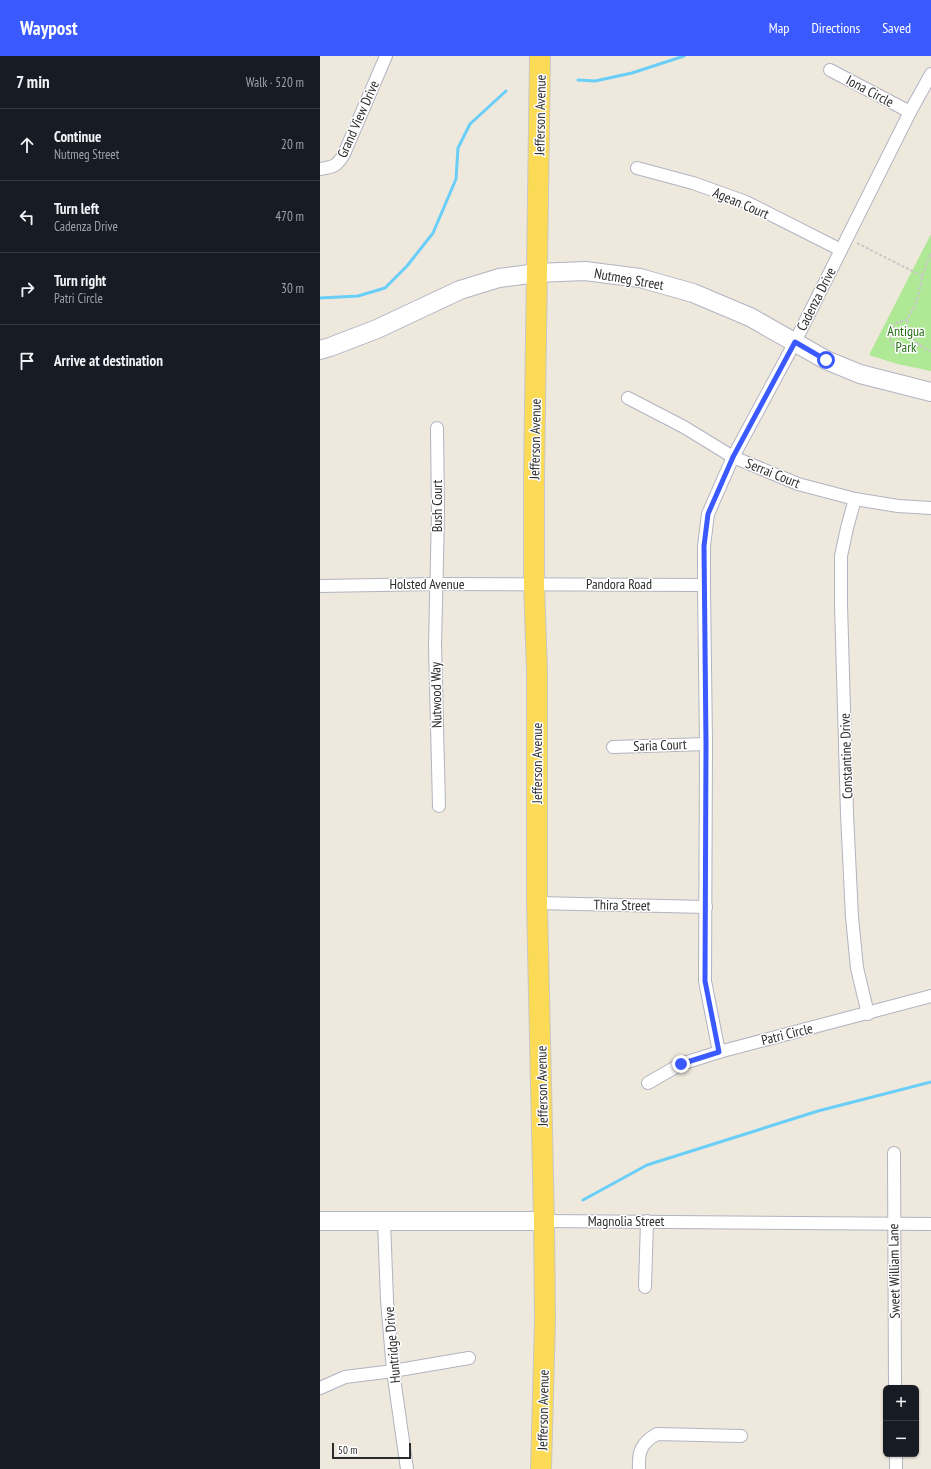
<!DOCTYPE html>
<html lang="en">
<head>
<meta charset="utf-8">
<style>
  body { margin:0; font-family:"PT Sans Narrow",sans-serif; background:#242831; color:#f1f3f6 }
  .controls { position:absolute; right:12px; bottom:12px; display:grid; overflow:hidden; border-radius:6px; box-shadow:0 1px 3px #0004 }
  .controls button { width:36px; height:36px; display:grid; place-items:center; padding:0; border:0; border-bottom:1px solid #363941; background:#171b24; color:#f1f3f6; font:20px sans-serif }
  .scale { position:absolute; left:12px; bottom:10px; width:79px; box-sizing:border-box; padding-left:4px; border:2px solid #2c2c2c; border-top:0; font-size:11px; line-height:14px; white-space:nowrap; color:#2c2c2c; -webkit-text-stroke:3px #fff; paint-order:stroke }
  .stop { position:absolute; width:12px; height:12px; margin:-9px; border:3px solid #3a59ff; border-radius:50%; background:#fff }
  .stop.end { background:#3a59ff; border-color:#fff; box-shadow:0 1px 4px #0008 }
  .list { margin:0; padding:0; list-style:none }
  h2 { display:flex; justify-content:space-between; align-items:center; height:52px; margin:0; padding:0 16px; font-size:17px }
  h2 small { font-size:13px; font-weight:400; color:#9ea1a6 }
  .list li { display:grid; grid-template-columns:26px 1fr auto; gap:12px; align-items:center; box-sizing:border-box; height:72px; padding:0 16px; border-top:1px solid #363941 }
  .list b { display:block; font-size:15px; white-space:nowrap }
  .list p { margin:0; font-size:13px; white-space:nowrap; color:#9ea1a6 }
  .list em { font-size:13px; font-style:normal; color:#9ea1a6 }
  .icon { flex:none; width:22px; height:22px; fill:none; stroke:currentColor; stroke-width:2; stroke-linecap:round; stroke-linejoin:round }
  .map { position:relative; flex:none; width:611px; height:1413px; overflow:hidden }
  header { display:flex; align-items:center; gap:24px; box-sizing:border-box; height:56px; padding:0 20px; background:#3a59ff; color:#fff }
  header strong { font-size:19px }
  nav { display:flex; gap:22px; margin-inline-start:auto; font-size:14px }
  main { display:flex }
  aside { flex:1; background:#171b24 }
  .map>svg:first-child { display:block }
  .green { fill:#b0e996 }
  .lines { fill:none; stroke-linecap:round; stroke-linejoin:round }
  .stream { stroke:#69cef8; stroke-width:3 }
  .street-casing { stroke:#b1b4c1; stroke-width:14 }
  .secondary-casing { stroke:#b1b4c1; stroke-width:20 }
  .primary-casing { stroke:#c8c8c8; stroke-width:22 }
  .path { stroke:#c8c8c8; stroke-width:2; stroke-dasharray:3 2; stroke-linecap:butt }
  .street { stroke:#fff; stroke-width:12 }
  .secondary { stroke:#fff; stroke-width:18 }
  .primary { stroke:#fbda56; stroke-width:20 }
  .route { stroke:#3a59ff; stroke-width:5 }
  .labels { text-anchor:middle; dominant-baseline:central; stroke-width:3; stroke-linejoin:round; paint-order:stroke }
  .street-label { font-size:14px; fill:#2c2c2c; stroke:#fff }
  .park-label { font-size:14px; fill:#257015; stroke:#fff }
</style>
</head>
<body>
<header>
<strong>Waypost</strong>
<nav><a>Map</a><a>Directions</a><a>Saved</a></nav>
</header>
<main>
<aside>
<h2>7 min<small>Walk · 520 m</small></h2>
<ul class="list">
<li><svg class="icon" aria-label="ahead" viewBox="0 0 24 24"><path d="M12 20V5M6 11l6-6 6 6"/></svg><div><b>Continue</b><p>Nutmeg Street</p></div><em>20 m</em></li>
<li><svg class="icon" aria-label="left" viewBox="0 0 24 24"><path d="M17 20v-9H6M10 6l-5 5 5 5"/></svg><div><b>Turn left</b><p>Cadenza Drive</p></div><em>470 m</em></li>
<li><svg class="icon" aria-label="right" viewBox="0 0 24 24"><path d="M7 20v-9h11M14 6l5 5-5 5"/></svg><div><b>Turn right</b><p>Patri Circle</p></div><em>30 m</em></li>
<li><svg class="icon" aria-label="arrive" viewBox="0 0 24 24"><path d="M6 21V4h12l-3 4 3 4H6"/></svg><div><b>Arrive at destination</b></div></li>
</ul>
</aside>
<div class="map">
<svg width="611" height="1413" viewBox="0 0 611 1413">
  <rect width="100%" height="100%" fill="#efe8dd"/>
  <polygon class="green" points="611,178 611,315 577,308 549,299"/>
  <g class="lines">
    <g class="stream">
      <polyline points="258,24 275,25 312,17 364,0"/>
      <polyline points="0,242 38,240 65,232 87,210 113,177 136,123 138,92 150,68 186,35"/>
      <polyline points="263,1144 327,1109 498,1055 611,1026"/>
    </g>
    <g class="street-casing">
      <g id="street">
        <polyline points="510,14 590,56"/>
        <polyline points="317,112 373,127 426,146 521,194"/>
        <path d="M0,113c14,-2 17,-3 24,-15l42,-98"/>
        <polyline points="308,342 364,371 413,401 478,428 535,443 578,450 611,452"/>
        <polyline points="117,372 118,457 115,589 119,750"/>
        <polyline points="535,443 527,472 521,500 521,548 527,758 532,861 537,912 548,958"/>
        <polyline points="0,530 116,528 384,529"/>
        <polyline points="293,691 386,688"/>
        <polyline points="217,847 386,851"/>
        <polyline points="399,996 385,925 386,688 384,529 384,490 388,458 413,401 475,286 590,56 611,18"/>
        <polyline points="328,1027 361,1008 399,996 611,940"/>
        <polyline points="574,1097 575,1332"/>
        <polyline points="64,1165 67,1244 73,1315 87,1413"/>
        <polyline points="224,1165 611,1168"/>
        <polyline points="325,1231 327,1165"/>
        <polyline points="0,1332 25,1321 73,1315 149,1302"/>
        <polyline points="576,1398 576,1413"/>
        <path d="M319,1413c-1,-17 2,-26 18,-35l84,2"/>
      </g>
    </g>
    <g class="secondary-casing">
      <g id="secondary">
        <polyline points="0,294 10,291 57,273 140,234 179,222 217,217 265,215 320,222 373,237 430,261 506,304 540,318 611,336"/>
        <polyline points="0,1165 224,1165"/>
      </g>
    </g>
    <g class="primary-casing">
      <polyline id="primary" points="220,0 214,423 214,528 217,615 217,847 224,1165 225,1264 221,1413"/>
    </g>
    <g class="path">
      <polyline points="537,187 602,220"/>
      <path d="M611,198c-8,14 -9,27 -13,42 -1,8 -7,15 -10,23 -5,14 11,28 23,32"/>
      <path d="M588,264c-35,2 -13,49 11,24"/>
    </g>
    <use href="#street" class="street"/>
    <use href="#secondary" class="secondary"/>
    <use href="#primary" class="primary"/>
  </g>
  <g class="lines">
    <polyline class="route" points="361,1008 399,996 385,925 386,688 384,490 388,458 413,401 475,286 506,304"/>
  </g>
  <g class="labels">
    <g class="street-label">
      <text transform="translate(550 35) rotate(28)">Iona Circle</text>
      <text transform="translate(220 59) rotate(-89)">Jefferson Avenue</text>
      <text transform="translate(38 63) rotate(-66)">Grand View Drive</text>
      <text transform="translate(421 147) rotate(23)">Agean Court</text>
      <text transform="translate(309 223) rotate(10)">Nutmeg Street</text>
      <text transform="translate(496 243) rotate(-63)">Cadenza Drive</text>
      <text transform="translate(215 383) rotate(-89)">Jefferson Avenue</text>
      <text transform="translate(453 417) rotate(22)">Serrai Court</text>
      <text transform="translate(117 450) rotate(-90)">Bush Court</text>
      <text x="107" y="528">Holsted Avenue</text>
      <text x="299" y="528">Pandora Road</text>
      <text transform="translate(116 639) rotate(-91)">Nutwood Way</text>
      <text transform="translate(340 689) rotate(-2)">Saria Court</text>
      <text transform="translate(526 700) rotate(-92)">Constantine Drive</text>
      <text transform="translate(217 707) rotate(-90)">Jefferson Avenue</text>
      <text transform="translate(302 849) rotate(1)">Thira Street</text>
      <text transform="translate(467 978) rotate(-14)">Patri Circle</text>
      <text transform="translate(222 1030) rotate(-91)">Jefferson Avenue</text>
      <text x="306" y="1165">Magnolia Street</text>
      <text transform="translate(574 1215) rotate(-91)">Sweet William Lane</text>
      <text transform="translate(72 1289) rotate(-95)">Huntridge Drive</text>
      <text transform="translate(223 1354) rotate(-89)">Jefferson Avenue</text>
    </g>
    <g class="park-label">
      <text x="586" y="275">Antigua<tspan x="586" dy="16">Park</tspan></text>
    </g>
  </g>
</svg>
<div class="controls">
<button>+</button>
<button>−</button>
</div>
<div class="scale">50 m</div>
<div class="stop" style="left:506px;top:304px"></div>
<div class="stop end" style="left:361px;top:1008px"></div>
</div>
</main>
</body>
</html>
